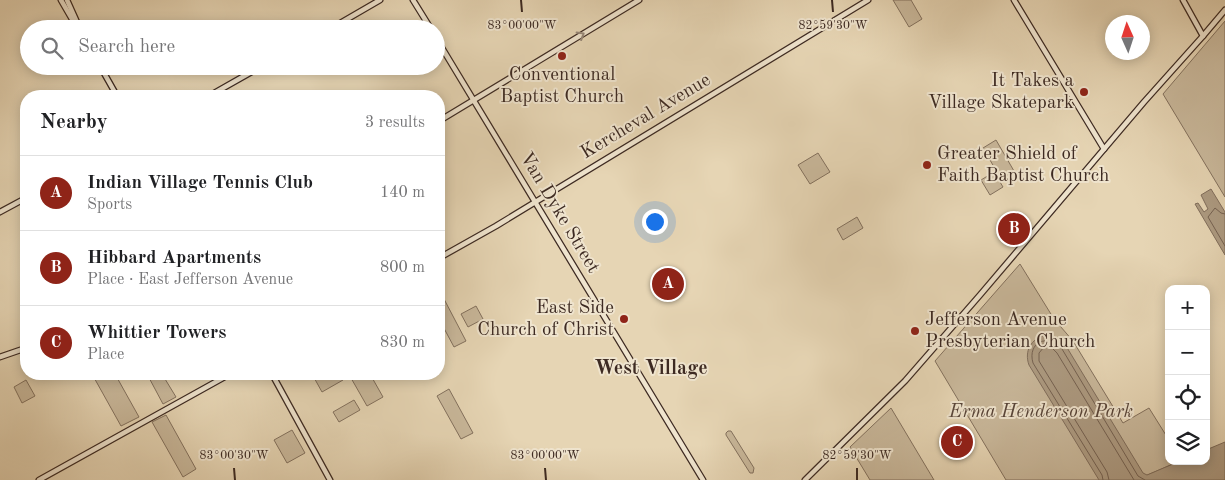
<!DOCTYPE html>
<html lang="en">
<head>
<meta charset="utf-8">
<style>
  body { margin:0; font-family:"Old Standard TT",serif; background:#f6f6f6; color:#202124 }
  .controls { position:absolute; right:15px; bottom:15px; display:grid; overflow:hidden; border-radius:10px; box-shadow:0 2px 12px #0003 }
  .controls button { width:45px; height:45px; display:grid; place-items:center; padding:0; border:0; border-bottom:1px solid #e0e0e0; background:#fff; color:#202124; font:25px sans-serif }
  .compass { position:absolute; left:1105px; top:15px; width:45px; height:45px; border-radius:50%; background:#fff; box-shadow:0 2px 12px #0003; rotate:357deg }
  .you { position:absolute; left:654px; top:221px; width:18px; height:18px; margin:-12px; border:4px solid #fff; border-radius:50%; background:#1a73e8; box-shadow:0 0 0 8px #1a73e833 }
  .badge { display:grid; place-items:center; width:32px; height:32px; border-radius:50%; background:#8f2418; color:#fff; font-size:16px; font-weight:700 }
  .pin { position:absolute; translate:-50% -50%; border:2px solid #fff; box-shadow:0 1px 5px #0006 }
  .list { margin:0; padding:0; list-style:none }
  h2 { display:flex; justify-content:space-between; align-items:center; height:65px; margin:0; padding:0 20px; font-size:21px }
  h2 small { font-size:16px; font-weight:400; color:#757577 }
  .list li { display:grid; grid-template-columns:32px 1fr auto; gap:15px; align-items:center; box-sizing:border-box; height:75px; padding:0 20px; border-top:1px solid #e0e0e0 }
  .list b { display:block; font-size:19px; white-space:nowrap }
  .list p { margin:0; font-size:16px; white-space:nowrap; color:#757577 }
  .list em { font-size:16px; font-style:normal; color:#757577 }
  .icon { flex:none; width:28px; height:28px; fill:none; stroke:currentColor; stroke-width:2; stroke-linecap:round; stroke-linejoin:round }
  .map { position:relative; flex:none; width:1225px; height:480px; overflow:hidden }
  .search { position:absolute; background:#fff; box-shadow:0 2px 12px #0003; left:20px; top:20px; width:425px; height:55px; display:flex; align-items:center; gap:12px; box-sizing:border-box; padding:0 18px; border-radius:28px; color:#757577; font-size:19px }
  .panel { position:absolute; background:#fff; box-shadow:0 2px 12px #0003; left:20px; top:90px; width:425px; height:290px; border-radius:20px }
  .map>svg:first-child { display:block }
  .green { fill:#c9b89b; stroke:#83715e }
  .water { fill:#ad9b82; stroke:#806e5c }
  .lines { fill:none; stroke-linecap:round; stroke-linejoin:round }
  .shore { stroke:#756252; stroke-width:1 }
  .secondary-casing { stroke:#3d2a22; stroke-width:7 }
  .secondary { stroke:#efe4ce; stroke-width:4.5 }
  .oneway { stroke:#968778 }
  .ticks { fill:none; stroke:#3d2a22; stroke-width:2 }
  .poi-dot { fill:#8f2418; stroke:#efe4ce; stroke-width:2 }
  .labels { text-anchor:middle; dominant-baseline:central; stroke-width:4; stroke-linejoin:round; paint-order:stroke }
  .poi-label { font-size:19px; fill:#3d2a22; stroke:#efe4ce; text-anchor:end }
  .street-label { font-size:19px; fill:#3d2a22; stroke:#efe4ce }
  .park-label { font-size:19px; font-style:italic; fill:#59463a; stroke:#efe4ce }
  .neighbourhood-label { font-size:20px; font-weight:bold; fill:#3d2a22; stroke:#efe4ce }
  .ticks-label { font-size:12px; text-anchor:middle; fill:#3d2a22; stroke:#efe4ce; stroke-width:4; stroke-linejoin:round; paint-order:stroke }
</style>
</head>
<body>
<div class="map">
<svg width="1225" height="480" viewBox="0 0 1225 480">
  <rect width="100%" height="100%" fill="#e6d5b4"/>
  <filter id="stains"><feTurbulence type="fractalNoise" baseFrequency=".004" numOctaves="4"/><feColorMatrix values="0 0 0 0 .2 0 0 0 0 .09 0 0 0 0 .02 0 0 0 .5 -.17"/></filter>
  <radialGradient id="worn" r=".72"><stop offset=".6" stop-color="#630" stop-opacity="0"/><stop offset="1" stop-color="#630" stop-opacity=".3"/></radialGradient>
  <g class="green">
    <polygon points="893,0 911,0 922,19 909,27"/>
    <polygon points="1225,21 1225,197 1163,94"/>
    <polygon points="996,140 1014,171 1001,179 983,148"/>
    <polygon points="818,153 830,172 810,184 798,165"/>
    <polygon points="994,172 1003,187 990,195 981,180"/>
    <polygon points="857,217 863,228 843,240 837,229"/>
    <polygon points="1020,264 1054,319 1073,341 1123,423 1149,408 1169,440 1169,461 1180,461 1136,480 1006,480 935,361"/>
    <polygon points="671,268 684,290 665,301 652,279"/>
    <polygon points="444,299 466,341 454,347 439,319 439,302"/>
    <polygon points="476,306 483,319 468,327 461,314"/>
    <polygon points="92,374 115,374 139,417 121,426"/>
    <polygon points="147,374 162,374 176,397 163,404"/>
    <polygon points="312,374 340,374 343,380 322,392"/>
    <polygon points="359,374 370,374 383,397 367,406 351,378"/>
    <polygon points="26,380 35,396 22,403 14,387"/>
    <polygon points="449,389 473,433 461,439 437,396"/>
    <polygon points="354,400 360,410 339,422 333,412"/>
    <polygon points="891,408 934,480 870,480 850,447"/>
    <polygon points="166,415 196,469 183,477 152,422"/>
    <polygon points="292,430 305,453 287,463 274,440"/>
    <polygon points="728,431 731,431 754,468 753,473 750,473 726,435 726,433"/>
  </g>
  <g class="water">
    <polygon points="1211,189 1225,212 1225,255 1195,204 1198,203 1204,212 1208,209 1201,195"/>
    <path d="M1045,335c10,0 15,4 21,11l77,127 4,2 33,-14h26v-11l19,-8v38h-126l-70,-115c-5,-14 2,-26 16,-30z"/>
  </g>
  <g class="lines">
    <g class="shore">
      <polyline points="1225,214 1221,213 1215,208 1208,217 1225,246"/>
      <path d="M1103,480l-1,-5 -69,-112c-6,-21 15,-30 29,-14l76,127 7,4"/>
      <polyline points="1109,480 1107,472 1039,361 1039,353 1044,347 1051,347 1057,353 1134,480"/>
    </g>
    <g class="secondary-casing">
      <g id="secondary">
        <polyline points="61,0 72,19 77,24"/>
        <polyline points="67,0 80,29"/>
        <polyline points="413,0 431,29"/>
        <polyline points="1014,0 1104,149"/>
        <polyline points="1183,0 1203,36"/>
        <polyline points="330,29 380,0"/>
        <polyline points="436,38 703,480"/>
        <polyline points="100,66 117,96"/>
        <polyline points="209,96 262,66"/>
        <polyline points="439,121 639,0"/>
        <polyline points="0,212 26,198"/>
        <polyline points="439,258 496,226 868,0"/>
        <polyline points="0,357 26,348"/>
        <polyline points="272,374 330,480"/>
        <polyline points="39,480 230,374"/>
        <polyline points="805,480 905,381 980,295 1144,102 1203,36 1225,10"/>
      </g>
    </g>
    <use href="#secondary" class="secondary"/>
  </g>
  <defs><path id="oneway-chevron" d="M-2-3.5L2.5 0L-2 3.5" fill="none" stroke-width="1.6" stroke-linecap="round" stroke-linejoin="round" transform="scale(1.25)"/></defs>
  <use class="oneway" href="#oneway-chevron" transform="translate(581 35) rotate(-31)"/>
  <path class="ticks" d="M521,0l1,12M832,0l1,12M234,468l1,12M545,468l1,12M857,468v12"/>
  <g class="poi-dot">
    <circle cx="562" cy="56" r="5"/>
    <circle cx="1084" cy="92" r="5"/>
    <circle cx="927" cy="165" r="5"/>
    <circle cx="624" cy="319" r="5"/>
    <circle cx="915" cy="331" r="5"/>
  </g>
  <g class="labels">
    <g class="poi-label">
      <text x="562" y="75" text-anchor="middle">Conventional<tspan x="562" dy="22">Baptist Church</tspan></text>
      <text x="1074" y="81">It Takes a<tspan x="1074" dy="22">Village Skatepark</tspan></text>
      <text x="937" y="154" text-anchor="start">Greater Shield of<tspan x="937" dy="22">Faith Baptist Church</tspan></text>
      <text x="614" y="308">East Side<tspan x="614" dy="22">Church of Christ</tspan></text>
      <text x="925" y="320" text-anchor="start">Jefferson Avenue<tspan x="925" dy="22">Presbyterian Church</tspan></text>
    </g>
    <g class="street-label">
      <text transform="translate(646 117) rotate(-31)">Kercheval Avenue</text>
      <text transform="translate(559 213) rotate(59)">Van Dyke Street</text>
    </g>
    <g class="park-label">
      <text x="1041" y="412">Erma Henderson Park</text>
    </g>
    <g class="neighbourhood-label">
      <text x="651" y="369">West Village</text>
    </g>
  </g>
  <g class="ticks-label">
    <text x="833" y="29">82°59'30"W</text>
    <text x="522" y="29">83°00'00"W</text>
    <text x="234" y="459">83°00'30"W</text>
    <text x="545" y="459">83°00'00"W</text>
    <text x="857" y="459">82°59'30"W</text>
  </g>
  <rect width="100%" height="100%" filter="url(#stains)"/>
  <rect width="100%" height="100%" fill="url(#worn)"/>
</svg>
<div class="controls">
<button>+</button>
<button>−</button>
<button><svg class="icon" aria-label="locate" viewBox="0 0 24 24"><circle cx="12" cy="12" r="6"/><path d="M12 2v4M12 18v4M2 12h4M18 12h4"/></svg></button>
<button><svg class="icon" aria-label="layers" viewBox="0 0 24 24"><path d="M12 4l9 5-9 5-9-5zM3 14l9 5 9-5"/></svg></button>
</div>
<svg class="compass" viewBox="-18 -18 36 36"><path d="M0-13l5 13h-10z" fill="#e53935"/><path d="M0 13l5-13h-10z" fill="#757577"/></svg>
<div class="you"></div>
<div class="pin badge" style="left:668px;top:284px">A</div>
<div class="pin badge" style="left:1014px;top:229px">B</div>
<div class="pin badge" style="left:957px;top:442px">C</div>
<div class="search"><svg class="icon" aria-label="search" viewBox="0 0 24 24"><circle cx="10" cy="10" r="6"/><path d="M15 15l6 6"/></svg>Search here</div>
<section class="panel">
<h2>Nearby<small>3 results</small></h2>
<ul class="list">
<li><span class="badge">A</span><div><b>Indian Village Tennis Club</b><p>Sports</p></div><em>140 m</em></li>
<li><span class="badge">B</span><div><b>Hibbard Apartments</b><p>Place · East Jefferson Avenue</p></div><em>800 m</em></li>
<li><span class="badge">C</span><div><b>Whittier Towers</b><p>Place</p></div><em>830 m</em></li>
</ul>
</section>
</div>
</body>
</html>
